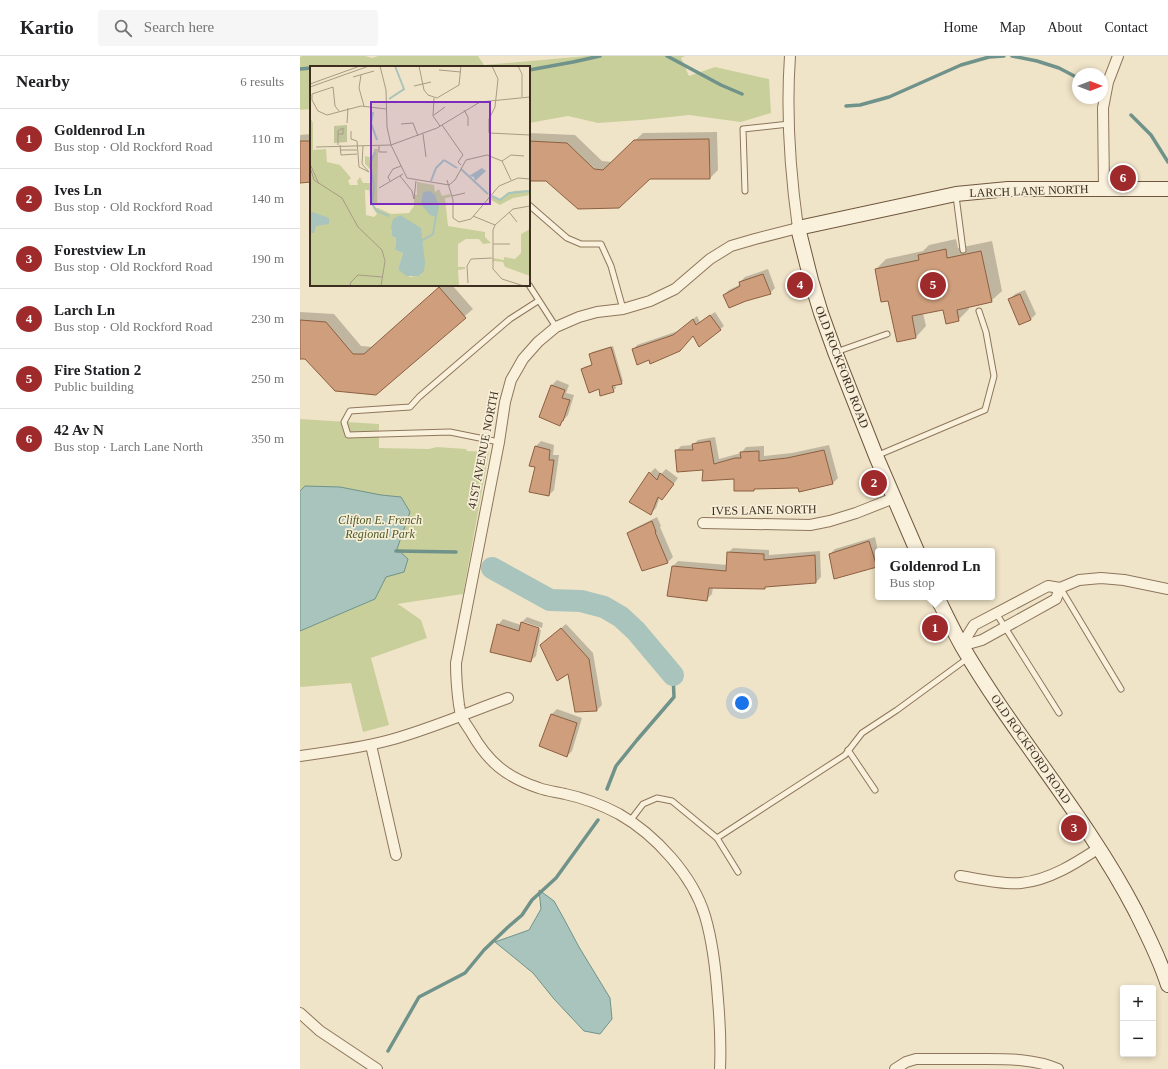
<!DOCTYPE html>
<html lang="en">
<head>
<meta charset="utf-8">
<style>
  body { margin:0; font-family:"Times New Roman",serif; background:#f6f6f6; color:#202124 }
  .controls { position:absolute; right:12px; bottom:12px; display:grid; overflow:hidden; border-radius:4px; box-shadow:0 2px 6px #0003 }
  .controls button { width:36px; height:36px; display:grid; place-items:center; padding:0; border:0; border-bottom:1px solid #e0e0e0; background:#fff; color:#202124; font:20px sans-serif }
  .compass { position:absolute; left:772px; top:12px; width:36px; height:36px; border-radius:50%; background:#fff; box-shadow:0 2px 6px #0003; rotate:90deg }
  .you { position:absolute; left:442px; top:647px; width:14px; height:14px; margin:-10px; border:3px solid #fff; border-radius:50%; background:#1a73e8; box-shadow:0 0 0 6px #1a73e833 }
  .badge { display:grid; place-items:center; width:26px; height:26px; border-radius:50%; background:#9e2a2b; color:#fff; font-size:13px; font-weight:700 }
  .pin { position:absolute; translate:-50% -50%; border:2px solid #fff; box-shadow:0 1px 4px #0006 }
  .popup { position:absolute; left:575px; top:492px; width:120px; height:52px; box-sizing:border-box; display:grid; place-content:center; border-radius:4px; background:#fff; filter:drop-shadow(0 1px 3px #0005); font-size:13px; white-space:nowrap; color:#757577 }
  .popup b { font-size:15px; color:#202124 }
  .popup::after { content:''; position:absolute; left:50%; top:100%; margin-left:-8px; border:8px solid transparent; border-top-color:#fff }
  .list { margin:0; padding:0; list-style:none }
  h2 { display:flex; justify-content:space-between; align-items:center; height:52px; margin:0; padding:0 16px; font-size:17px }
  h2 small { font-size:13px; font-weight:400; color:#757577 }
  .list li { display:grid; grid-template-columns:26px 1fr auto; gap:12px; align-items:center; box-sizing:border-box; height:60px; padding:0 16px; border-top:1px solid #e0e0e0 }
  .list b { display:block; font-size:15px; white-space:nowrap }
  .list p { margin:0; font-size:13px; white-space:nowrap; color:#757577 }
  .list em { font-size:13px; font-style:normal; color:#757577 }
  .icon { flex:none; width:22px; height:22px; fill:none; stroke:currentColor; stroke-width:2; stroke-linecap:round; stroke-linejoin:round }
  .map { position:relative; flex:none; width:868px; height:1013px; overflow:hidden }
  header { display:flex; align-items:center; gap:24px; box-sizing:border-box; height:56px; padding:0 20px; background:#fff; border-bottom:1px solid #e0e0e0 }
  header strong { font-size:19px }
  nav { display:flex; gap:22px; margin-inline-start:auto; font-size:14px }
  .search { width:280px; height:36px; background:#f6f6f6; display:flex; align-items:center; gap:10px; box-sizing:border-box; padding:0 14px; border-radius:4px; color:#757577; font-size:15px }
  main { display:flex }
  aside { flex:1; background:#fff }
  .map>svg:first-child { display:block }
  .green { fill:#c9cf9b }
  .water { fill:#a9c4bc; stroke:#6f938a }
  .shadow { fill:#0003 }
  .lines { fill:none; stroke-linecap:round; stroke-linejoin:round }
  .stream { stroke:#6f938a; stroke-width:3.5 }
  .river { stroke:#a9c4bc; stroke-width:22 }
  .building { fill:#cf9f7d; stroke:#8d5f41 }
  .lane-casing { stroke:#8d765c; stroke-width:7 }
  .street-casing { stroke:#8d765c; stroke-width:12 }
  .secondary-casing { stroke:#6f573f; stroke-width:16 }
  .lane { stroke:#faf1dc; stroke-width:5 }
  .street { stroke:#faf1dc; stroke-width:10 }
  .secondary { stroke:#faf1dc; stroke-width:14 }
  .labels { text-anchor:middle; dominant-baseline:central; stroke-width:3.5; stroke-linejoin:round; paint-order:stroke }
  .street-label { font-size:12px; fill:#3d2e20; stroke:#f7eed8 }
  .park-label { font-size:12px; font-style:italic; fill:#4d5a26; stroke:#f7eed8 }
  .inset-river { fill:none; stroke:#a9c4bc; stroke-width:2 }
  .inset-road { fill:none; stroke:#a89b85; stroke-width:1 }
  .view { fill:#7b2cbf; fill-opacity:0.15; stroke:#7b2cbf; stroke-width:2 }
  .inset-edge { fill:none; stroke:#3d2e20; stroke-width:2 }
</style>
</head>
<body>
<header>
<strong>Kartio</strong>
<div class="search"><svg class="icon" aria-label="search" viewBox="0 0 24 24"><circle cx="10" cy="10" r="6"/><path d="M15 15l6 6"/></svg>Search here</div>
<nav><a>Home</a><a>Map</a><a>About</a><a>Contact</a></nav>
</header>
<main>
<aside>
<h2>Nearby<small>6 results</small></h2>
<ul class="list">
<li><span class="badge">1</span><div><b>Goldenrod Ln</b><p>Bus stop · Old Rockford Road</p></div><em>110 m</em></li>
<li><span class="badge">2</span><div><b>Ives Ln</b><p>Bus stop · Old Rockford Road</p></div><em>140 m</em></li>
<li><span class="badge">3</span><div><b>Forestview Ln</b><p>Bus stop · Old Rockford Road</p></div><em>190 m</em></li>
<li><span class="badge">4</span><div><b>Larch Ln</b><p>Bus stop · Old Rockford Road</p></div><em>230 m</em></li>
<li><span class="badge">5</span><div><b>Fire Station 2</b><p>Public building</p></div><em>250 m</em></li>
<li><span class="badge">6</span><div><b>42 Av N</b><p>Bus stop · Larch Lane North</p></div><em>350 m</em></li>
</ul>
</aside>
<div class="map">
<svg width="868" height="1013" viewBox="0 0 868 1013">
  <rect width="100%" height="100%" fill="#f0e4c8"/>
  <g class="green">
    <polygon points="2,0 65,0 72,2 78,0 178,0 184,9 286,0 385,0 381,2 389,20 415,11 469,23 471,57 441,66 389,59 341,64 298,67 268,60 229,67 229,11 11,11 11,53 0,54 0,1"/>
    <polygon points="0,363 79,368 79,392 129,393 137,391 166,393 167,395 189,396 163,538 97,548 101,550 121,564 127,582 71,602 89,669 63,676 51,627 0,631 0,575 42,557 0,563"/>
  </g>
  <g class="water">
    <polygon points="5,430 40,431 81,439 101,441 110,456 97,493 108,503 104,516 86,521 75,543 0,575 0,435"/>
    <polygon points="239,834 254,845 264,863 279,891 310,942 312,963 300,978 284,975 254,943 233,917 195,886 229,874 241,853"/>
  </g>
  <g class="shadow">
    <polygon points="417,76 418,114 410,122 229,124 229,77 275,79 302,105 312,106 343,77"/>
    <polygon points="11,78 11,125 0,126 0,79"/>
    <polygon points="656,183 658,192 692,185 702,235 691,245 668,250 669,253 658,264 644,253 623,257 626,270 616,281 589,243 576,213 586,203 623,195 629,189"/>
    <polygon points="468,213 475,232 470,237 424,239 429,234 441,228 440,226 445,221"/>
    <polygon points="142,229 152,229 173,253 75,338 6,302 0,302 0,256 34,258 61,290 73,291"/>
    <polygon points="725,234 736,258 731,263 720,268 710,243 715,238"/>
    <polygon points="415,256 424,270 399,289 394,279 349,303 334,293 337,289 378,275 397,260 400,266"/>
    <polygon points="313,290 323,325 321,327 315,329 316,332 313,335 300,331 282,314 284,311 293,308 290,298 292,296"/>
    <polygon points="257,324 269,329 266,337 274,339 268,359 259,369 251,330"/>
    <polygon points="415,381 419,403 441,397 446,391 464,390 464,400 492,397 529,389 538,422 533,427 499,431 455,432 454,434 435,422 404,413 376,395 381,390 393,389 398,384"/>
    <polygon points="241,385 254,389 253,399 259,399 254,434 249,439 236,411 236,390"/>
    <polygon points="355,412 361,418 366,413 378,422 367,437 362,442 360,441 356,452 351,457 350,417"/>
    <polygon points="357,461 361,470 360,471 373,501 368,506 328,478 333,473"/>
    <polygon points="575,481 578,495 578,509 576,511 530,498 535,493"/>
    <polygon points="433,492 469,494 469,499 520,495 521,521 516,526 413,531 412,538 407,543 373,510 378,505 428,509 428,497"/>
    <polygon points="227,561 243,567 242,572 224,566 224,568 241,574 236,600 230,605 198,569 203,563 221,569 222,566"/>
    <polygon points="266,568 293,597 302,649 297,654 276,655 269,616 247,584"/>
    <polygon points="257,653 282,662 272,695 267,700 241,689 252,658"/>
  </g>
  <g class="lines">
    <g class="stream">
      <polyline points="367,0 421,29 442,38"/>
      <polyline points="712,0 737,5 759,12 778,22"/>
      <polyline points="0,13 11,12"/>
      <polyline points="229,14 273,6 300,0"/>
      <polyline points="546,50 560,49 589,41 661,9 689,1 704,0"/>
      <polyline points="831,59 851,79 868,106"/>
      <polyline points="96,495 156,496"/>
      <polyline points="307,733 316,710 337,684 374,641 373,619"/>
      <polyline points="88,995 119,941 165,917 184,894 207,872 222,859 232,844 256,822 298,764"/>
    </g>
    <polyline class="river" points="192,512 250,544 281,545 304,551 321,561 336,575 373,619"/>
  </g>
  <g class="building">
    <polygon points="409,83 410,123 350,123 319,152 278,153 246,125 229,125 229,85 267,87 294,113 303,114 334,84"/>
    <polygon points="0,85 11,85 11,126 0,127"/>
    <polygon points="646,193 647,202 681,195 692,246 657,254 659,265 646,268 643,254 612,260 616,282 597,286 588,245 581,246 575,213 619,204 618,199"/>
    <polygon points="463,218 471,238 446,245 429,252 423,239 440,230 439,226"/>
    <polygon points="139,231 166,262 76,339 35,335 5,303 0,303 0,264 26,266 53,298 64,298"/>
    <polygon points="720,238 731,264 719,269 708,243"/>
    <polygon points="410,259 421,274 399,291 393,280 380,295 350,308 349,304 337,309 332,293 373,279 393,263 396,269"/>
    <polygon points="311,291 322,328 312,330 314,336 300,340 299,333 289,337 281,313 292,309 289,298"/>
    <polygon points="251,329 265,334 262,342 270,344 263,365 262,365 260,370 239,361"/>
    <polygon points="410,385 414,408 435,402 441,402 440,396 459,395 459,405 487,402 524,394 533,428 499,436 498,432 454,433 454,435 434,435 434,423 402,425 403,414 377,416 375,394 393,394 392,388"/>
    <polygon points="235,390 250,394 249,404 254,404 249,440 229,436 235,411 229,410"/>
    <polygon points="349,416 357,424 360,417 374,428 362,444 358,441 351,459 329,446"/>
    <polygon points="352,465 356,476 355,476 368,507 342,515 327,477"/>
    <polygon points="569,485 577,511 534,523 529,498"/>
    <polygon points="427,496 464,498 464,504 515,499 516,527 465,531 465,533 409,532 407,545 367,540 372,510 426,515"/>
    <polygon points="221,566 239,572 231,606 190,596 197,568 219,575"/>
    <polygon points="261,572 289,603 297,655 275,656 268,618 257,625 240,589"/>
    <polygon points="251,658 277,667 267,701 239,690"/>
  </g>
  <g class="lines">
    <g class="lane-casing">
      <g id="lane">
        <polyline points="445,135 443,73 489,68"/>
        <polyline points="656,140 663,194"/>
        <polyline points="229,149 267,182 281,188 301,188 311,210 323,253"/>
        <polyline points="229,229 256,271"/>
        <polyline points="536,296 587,278"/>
        <polyline points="199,386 150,376 48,379 44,366 50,355 110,351 119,341 210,263 238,245"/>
        <polyline points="576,400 685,354 694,320 686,276 679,255"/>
        <polyline points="761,533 821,633"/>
        <polyline points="696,557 759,657"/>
        <polyline points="548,694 575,734"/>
        <polyline points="330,765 343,748 357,742 372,745 417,782 545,699 562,677 597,654 668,602"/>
        <polyline points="417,782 438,816"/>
      </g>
    </g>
    <g class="street-casing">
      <g id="street">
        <polyline points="804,133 803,52 808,26 818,0"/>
        <polyline points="403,467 510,469 530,465 556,457 594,442"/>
        <polyline points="661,590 674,569 748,530 760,532 779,524 801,522 824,524 868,533"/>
        <polyline points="661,590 682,584 756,543 760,532"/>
        <polyline points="71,689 96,799"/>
        <path d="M0,700c30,-4 60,-8 90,-16 40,-11 79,-28 118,-42"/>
        <path d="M660,820c18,3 44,9 61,7 29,-3 55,-20 78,-35"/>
        <polyline points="0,957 20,975 77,1013"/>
        <path d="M420,1013c1,-23 0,-46 -2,-69 -2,-29 -5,-57 -13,-84 -12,-40 -49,-81 -86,-102 -17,-9 -35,-16 -54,-20 -8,-2 -18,-3 -26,-6 -33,-11 -51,-26 -68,-56 -3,-5 -7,-10 -10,-16 -1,-3 -1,-8 -2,-11 -2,-15 -3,-28 -3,-42l43,-221 6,-40 6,-22 12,-21 15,-17 18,-15 23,-10 18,-5 26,-3 27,-8 25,-12 35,-30 21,-13 24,-7 43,-11c-8,-57 -12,-115 -8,-172"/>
        <path d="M595,1013l11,-7 10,-3c20,0 41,0 61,0 27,0 56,-1 81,10"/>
      </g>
    </g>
    <g class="secondary-casing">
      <g id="secondary">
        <polyline points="617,495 576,400 535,296 521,257 511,224 498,172 656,138 708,133 868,133"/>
        <path d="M637,541c8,16 16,33 25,49 53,91 124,170 173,264 12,24 25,49 33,75"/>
      </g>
    </g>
    <use href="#lane" class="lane"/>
    <use href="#street" class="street"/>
    <use href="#secondary" class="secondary"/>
  </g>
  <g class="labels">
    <g class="street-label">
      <text transform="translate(729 135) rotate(-2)">LARCH LANE NORTH</text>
      <text transform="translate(542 311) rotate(69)">OLD ROCKFORD ROAD</text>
      <text transform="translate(183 394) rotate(-79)">41ST AVENUE NORTH</text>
      <text transform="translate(464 454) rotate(-1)">IVES LANE NORTH</text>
      <text transform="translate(731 693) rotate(55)">OLD ROCKFORD ROAD</text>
    </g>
    <g class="park-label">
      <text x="80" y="464">Clifton E. French<tspan x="80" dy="14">Regional Park</tspan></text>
    </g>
  </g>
  <g transform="translate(10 10)">
    <rect width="220" height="220" fill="#f0e4c8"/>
    <path d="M0,51l3,6v27l13,-1 1,13 13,3 11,13 -3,3 2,4h8l-1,-4 3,-4 3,6h9l-1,-13 -6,-6v-8l8,2 1,-9h4l-1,56h-6l-2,-15h-4l1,25 8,2 3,-3 -4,-6h5l13,6 18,-1 5,-7v-11h3v-13l17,3 1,7 4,-3 3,7 8,-2 1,3 -6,1 3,28 37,6v5l6,6 -8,1 -4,-5h-13l-8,5v23h7v2l-7,1 1,16h-149zM81,161l30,48 -11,2 -12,-8 5,-16 -8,-3 1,-12 -4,-3zM220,124v5l-17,3 -13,7 -11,-6 3,-4 6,5 16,-9zM220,163v47l-25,-9 -2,-5 -10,-1v-3l11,2v-3l11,2 6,-6v-19z" fill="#c9cf9b" fill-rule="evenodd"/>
    <path d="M37,59v17l-13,1v-17z" fill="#bfc49a"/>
    <path d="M172,102l4,3 -11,10 -1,-4 -5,-1zM113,126l7,-1 5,4 4,11 -2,11 -7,-2 -9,-11zM0,145l19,7v6l-13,2 -2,7h-4zM90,149l21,13 4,35 -1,8 -5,5h-13l-8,-7 5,-16 -8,-3 1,-12 -4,-2 -1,-9 2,-8z" fill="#a9c4bc"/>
    <path class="inset-river" d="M79,33l15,-10 -9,-23M63,46l-2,11 6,17M65,86l-5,12 4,22 -2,18 5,7 12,5M134,94l13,8M151,103l27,25M121,115l5,-13 8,-8M182,130l8,4 9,-7 21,-2M111,175l12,-7 3,-18"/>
    <path class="inset-road" d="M70,0l6,24 1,37 4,18 16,33 42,7 6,-5 11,-20 21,-5 15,6 9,19M109,0l5,24 4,5 9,3 22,-13 2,-19M182,0l6,13 -3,28 -6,12v14l41,2M208,0l4,8v23M129,4l22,2M51,9l-2,13 5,18M43,11l21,-6M0,18l50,-18M104,20l17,-4M0,21l59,-21M124,32l-1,18 7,10M154,44l4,7v9M29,45l-4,-5 -2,-19 -21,7v6l6,11 9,4 34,-9 25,3M124,49l11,-8M37,57l1,-15M91,58l12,-1 5,13M132,59l21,30 -5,7 3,3M41,65v8l6,2 2,26 10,5 -7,-8 1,-18M113,68l3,23M28,79v-14l5,-3v6h-5M30,79l1,10 16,-1M69,80v6h8M6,81l75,-2 46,-17 43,-26 50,-5M30,84h17M192,95l9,-6 13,1M0,98l9,20M1,104l3,10 28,18 16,29 24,23 3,11 -4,25M90,110l12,15 2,8 2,-18M137,114l6,20v18l6,4 12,-3 28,-33 19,-8 12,1M80,115l-2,-4 5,-8 8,-3M69,122l24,-14M142,130l13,-3M199,146l8,10M163,150l22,9M183,178h17M158,217l-1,-17 4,-7 21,-1M43,220l-3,-1 1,-3 7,-7 25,2M214,220l-22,-7 -9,-10v-39l2,-5 18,-16 17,-3"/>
    <path class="view" d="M61,36h119v102h-119z"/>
    <rect width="220" height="220" class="inset-edge"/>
  </g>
</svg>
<div class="controls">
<button>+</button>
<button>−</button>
</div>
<svg class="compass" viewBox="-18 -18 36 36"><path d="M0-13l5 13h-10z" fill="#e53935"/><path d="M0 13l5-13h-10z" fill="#757577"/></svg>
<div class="you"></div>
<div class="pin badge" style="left:635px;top:572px">1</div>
<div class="popup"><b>Goldenrod Ln</b>Bus stop</div>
<div class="pin badge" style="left:574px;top:427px">2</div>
<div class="pin badge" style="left:774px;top:772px">3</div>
<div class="pin badge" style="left:500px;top:229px">4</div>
<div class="pin badge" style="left:633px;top:229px">5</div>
<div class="pin badge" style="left:823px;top:122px">6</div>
</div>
</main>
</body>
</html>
